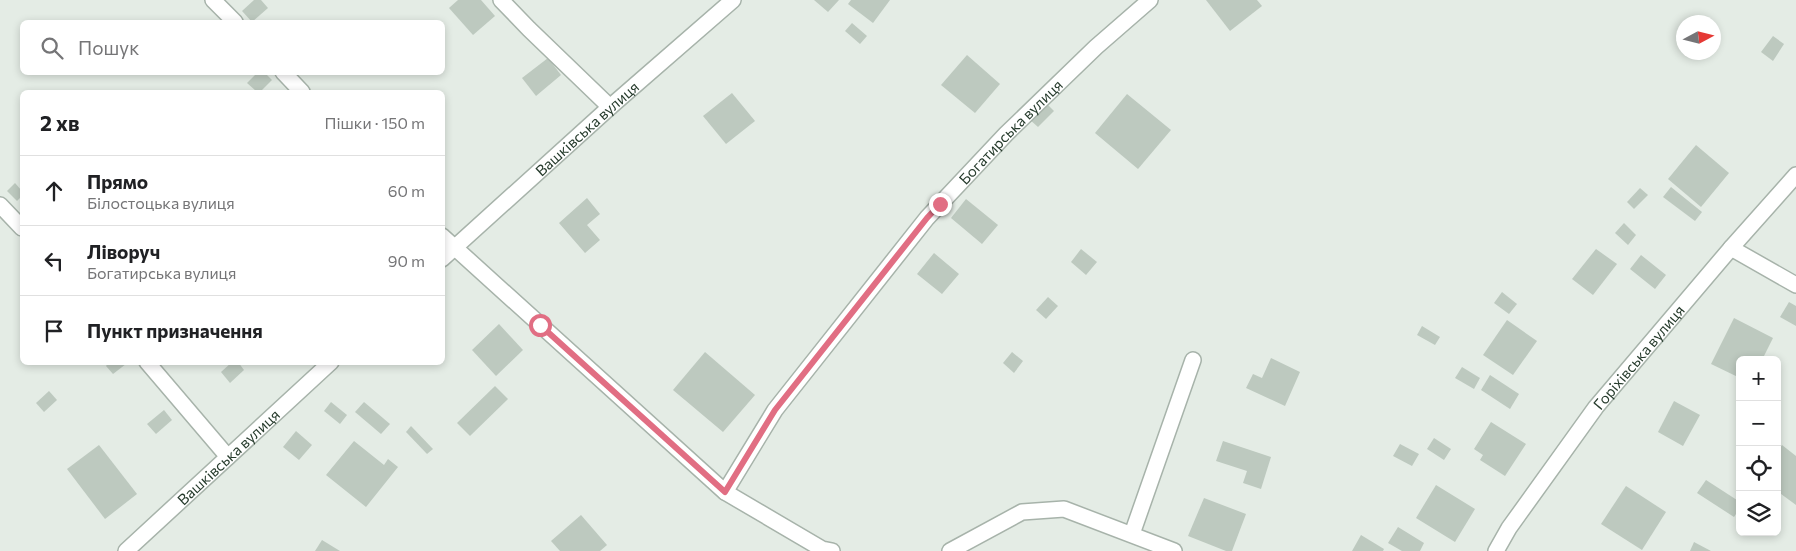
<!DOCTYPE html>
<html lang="uk">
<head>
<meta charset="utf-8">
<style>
  body { margin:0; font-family:Commissioner,sans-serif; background:#f2f2f2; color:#202124 }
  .controls { position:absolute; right:15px; bottom:15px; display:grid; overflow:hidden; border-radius:8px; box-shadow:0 2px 8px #0003 }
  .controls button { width:45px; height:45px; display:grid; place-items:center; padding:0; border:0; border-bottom:1px solid #e0e0e0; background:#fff; color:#202124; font:25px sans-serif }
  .compass { position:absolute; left:1676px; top:15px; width:45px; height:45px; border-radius:50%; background:#fff; box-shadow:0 2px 8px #0003; rotate:83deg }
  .stop { position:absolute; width:15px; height:15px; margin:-11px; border:4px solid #e16e83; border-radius:50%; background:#fff }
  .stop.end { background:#e16e83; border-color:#fff; box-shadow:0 1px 5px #0008 }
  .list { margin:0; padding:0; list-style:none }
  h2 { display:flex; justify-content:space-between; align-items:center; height:65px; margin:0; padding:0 20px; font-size:21px }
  h2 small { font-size:16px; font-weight:400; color:#757577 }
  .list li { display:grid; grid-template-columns:32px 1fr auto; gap:15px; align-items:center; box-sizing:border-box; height:70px; padding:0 20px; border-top:1px solid #e0e0e0 }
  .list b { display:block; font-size:19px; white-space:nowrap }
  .list p { margin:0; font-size:16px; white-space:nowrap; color:#757577 }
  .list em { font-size:16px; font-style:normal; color:#757577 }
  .icon { flex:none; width:28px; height:28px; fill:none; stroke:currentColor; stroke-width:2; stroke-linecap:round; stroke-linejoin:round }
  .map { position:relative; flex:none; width:1796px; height:551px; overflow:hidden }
  .search { position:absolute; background:#fff; box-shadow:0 2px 8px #0003; left:20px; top:20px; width:425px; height:55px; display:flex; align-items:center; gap:12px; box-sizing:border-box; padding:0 18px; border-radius:8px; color:#757577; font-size:19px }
  .panel { position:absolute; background:#fff; box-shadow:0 2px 8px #0003; left:20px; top:90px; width:425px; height:275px; border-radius:8px }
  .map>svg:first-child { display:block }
  .building { fill:#bdc9bf }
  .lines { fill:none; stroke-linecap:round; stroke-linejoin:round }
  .minor-casing { stroke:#a7b3aa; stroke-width:18 }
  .minor { stroke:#fff; stroke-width:15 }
  .route { stroke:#e16e83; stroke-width:6 }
  .labels { text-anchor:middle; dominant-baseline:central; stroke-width:5; stroke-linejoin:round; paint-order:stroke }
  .street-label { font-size:15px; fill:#263b2c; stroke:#f5f9f5 }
</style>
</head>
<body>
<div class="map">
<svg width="1796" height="551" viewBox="0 0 1796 551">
  <rect width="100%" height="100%" fill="#e4ece5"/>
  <g class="building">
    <polygon points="254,0 261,0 268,8 252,22 242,11"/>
    <polygon points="458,0 481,0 495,16 473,35 449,8"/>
    <polygon points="814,0 839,0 828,12"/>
    <polygon points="851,0 890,0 873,23 848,4"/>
    <polygon points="1206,0 1257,0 1262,6 1230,31"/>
    <polygon points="852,23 867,36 860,44 845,31"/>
    <polygon points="1773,36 1784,44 1773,61 1761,52"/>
    <polygon points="967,55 1000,84 975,113 941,85"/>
    <polygon points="548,58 561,75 536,96 522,78"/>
    <polygon points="258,72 264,72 272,80 260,92 257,92 247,83"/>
    <polygon points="732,93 755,121 726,144 703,116"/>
    <polygon points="1127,94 1171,130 1138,169 1095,133"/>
    <polygon points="1045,102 1054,111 1038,127 1029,119"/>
    <polygon points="1696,145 1729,173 1701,207 1668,179"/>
    <polygon points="15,183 22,191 22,196 17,201 7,191"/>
    <polygon points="1671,187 1702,212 1695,221 1663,197"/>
    <polygon points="1640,188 1648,195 1634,209 1627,202"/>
    <polygon points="587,198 600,214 587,225 600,240 585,253 559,223"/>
    <polygon points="966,199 998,225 982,244 951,218"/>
    <polygon points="1624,223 1636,235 1628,245 1615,233"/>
    <polygon points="1081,249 1097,262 1086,275 1071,262"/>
    <polygon points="1596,249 1617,264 1593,295 1572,279"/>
    <polygon points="934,253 959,274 942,294 917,274"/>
    <polygon points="1641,255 1666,275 1655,289 1630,269"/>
    <polygon points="1502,292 1517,304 1509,314 1494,303"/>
    <polygon points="1048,297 1058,306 1046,319 1036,310"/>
    <polygon points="1789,302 1796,306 1796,326 1780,317"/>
    <polygon points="1734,318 1773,338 1762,360 1740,360 1740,378 1711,364"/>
    <polygon points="1507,320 1537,341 1513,375 1483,355"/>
    <polygon points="499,324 523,350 496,376 472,350"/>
    <polygon points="1422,326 1440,337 1435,345 1417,335"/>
    <polygon points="705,352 755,395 723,432 673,390"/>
    <polygon points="1012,352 1023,361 1014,373 1003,363"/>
    <polygon points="1271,358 1300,372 1285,406 1246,388 1253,374 1262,378"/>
    <polygon points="109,362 125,362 126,364 113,374 106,366"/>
    <polygon points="232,362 238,362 244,370 230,383 221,372"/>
    <polygon points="1462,367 1480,378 1474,389 1455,378"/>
    <polygon points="1490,375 1519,394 1510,409 1481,390"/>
    <polygon points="495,386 508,399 470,436 457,423"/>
    <polygon points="49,391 57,400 44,412 36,403"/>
    <polygon points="1674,401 1700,415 1683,446 1658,432"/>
    <polygon points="331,402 347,415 340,424 324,411"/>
    <polygon points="364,402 390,424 381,434 355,412"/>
    <polygon points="164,410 172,420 156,434 147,424"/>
    <polygon points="1491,422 1526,444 1505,476 1480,460 1483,455 1474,449"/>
    <polygon points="411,426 433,449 427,454 406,432"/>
    <polygon points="296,431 312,445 299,460 283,447"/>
    <polygon points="1434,438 1451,449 1444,460 1427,449"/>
    <polygon points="354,441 384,465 388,459 398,467 366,507 326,475"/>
    <polygon points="1223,441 1271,457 1261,489 1243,483 1247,471 1216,461"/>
    <polygon points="1400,444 1419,454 1412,466 1393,456"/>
    <polygon points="99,445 137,494 105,519 67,469"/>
    <polygon points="1782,445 1796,456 1796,505 1777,491 1777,451"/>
    <polygon points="1706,480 1740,502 1740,508 1734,517 1697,493"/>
    <polygon points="1436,485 1475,509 1455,542 1416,518"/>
    <polygon points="1626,486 1666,512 1642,550 1601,524"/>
    <polygon points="1204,498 1246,514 1232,551 1226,551 1188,536"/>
    <polygon points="581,515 607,545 600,551 560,551 551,541"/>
    <polygon points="1398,527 1424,543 1420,551 1402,551 1388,543"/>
    <polygon points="1361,535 1384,549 1383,551 1352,551"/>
    <polygon points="322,540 340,551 315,551"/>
    <polygon points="1694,542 1711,551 1690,551"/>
  </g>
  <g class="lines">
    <g class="minor-casing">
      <g id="minor">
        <polyline points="213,0 235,22"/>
        <polyline points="501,0 529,29 610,107"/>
        <polyline points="283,72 302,92"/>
        <polyline points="0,205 22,228"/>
        <polyline points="442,236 725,492 822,549 832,551"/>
        <polyline points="1731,248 1796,285"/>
        <path id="s1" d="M442,259l168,-152 123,-107"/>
        <polyline points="147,362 228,457"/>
        <path id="s2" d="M725,492l50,-82 152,-192 79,-84 90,-87 54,-47"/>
        <polyline points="1132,534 1193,360"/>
        <path id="s3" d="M126,551l205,-189"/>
        <polyline points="950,551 1022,512 1064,509 1174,551"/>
        <path id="s4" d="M1496,551l13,-23 87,-121 135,-159 65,-73"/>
      </g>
    </g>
    <use href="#minor" class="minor"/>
  </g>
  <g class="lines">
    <polyline class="route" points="540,325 725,492 775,410 927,218 940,204"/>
  </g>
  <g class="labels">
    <g class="street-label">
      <text stroke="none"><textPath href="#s1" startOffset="195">Вашківська вулиця</textPath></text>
      <text stroke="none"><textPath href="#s2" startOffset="461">Богатирська вулиця</textPath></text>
      <text stroke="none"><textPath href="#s4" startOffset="241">Горіхівська вулиця</textPath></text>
      <text stroke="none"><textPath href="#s3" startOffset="139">Вашківська вулиця</textPath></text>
    </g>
  </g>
</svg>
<div class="controls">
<button>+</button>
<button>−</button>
<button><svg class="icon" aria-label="locate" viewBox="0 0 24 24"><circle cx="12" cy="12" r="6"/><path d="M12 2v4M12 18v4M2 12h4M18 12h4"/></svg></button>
<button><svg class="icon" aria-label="layers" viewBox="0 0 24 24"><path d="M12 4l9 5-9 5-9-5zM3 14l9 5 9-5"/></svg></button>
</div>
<svg class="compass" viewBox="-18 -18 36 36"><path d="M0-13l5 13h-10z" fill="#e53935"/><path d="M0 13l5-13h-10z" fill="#757577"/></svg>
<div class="stop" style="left:540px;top:325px"></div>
<div class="stop end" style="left:940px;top:204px"></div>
<div class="search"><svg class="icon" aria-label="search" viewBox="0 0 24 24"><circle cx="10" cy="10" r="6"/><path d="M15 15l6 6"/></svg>Пошук</div>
<section class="panel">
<h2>2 хв<small>Пішки · 150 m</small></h2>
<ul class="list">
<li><svg class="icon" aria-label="ahead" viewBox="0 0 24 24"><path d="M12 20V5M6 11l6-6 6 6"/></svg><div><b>Прямо</b><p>Білостоцька вулиця</p></div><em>60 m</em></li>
<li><svg class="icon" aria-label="left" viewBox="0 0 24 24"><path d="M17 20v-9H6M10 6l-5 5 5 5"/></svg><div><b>Ліворуч</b><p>Богатирська вулиця</p></div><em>90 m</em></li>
<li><svg class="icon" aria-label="arrive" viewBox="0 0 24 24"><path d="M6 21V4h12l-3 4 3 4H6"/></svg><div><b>Пункт призначення</b></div></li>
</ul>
</section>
</div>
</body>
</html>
